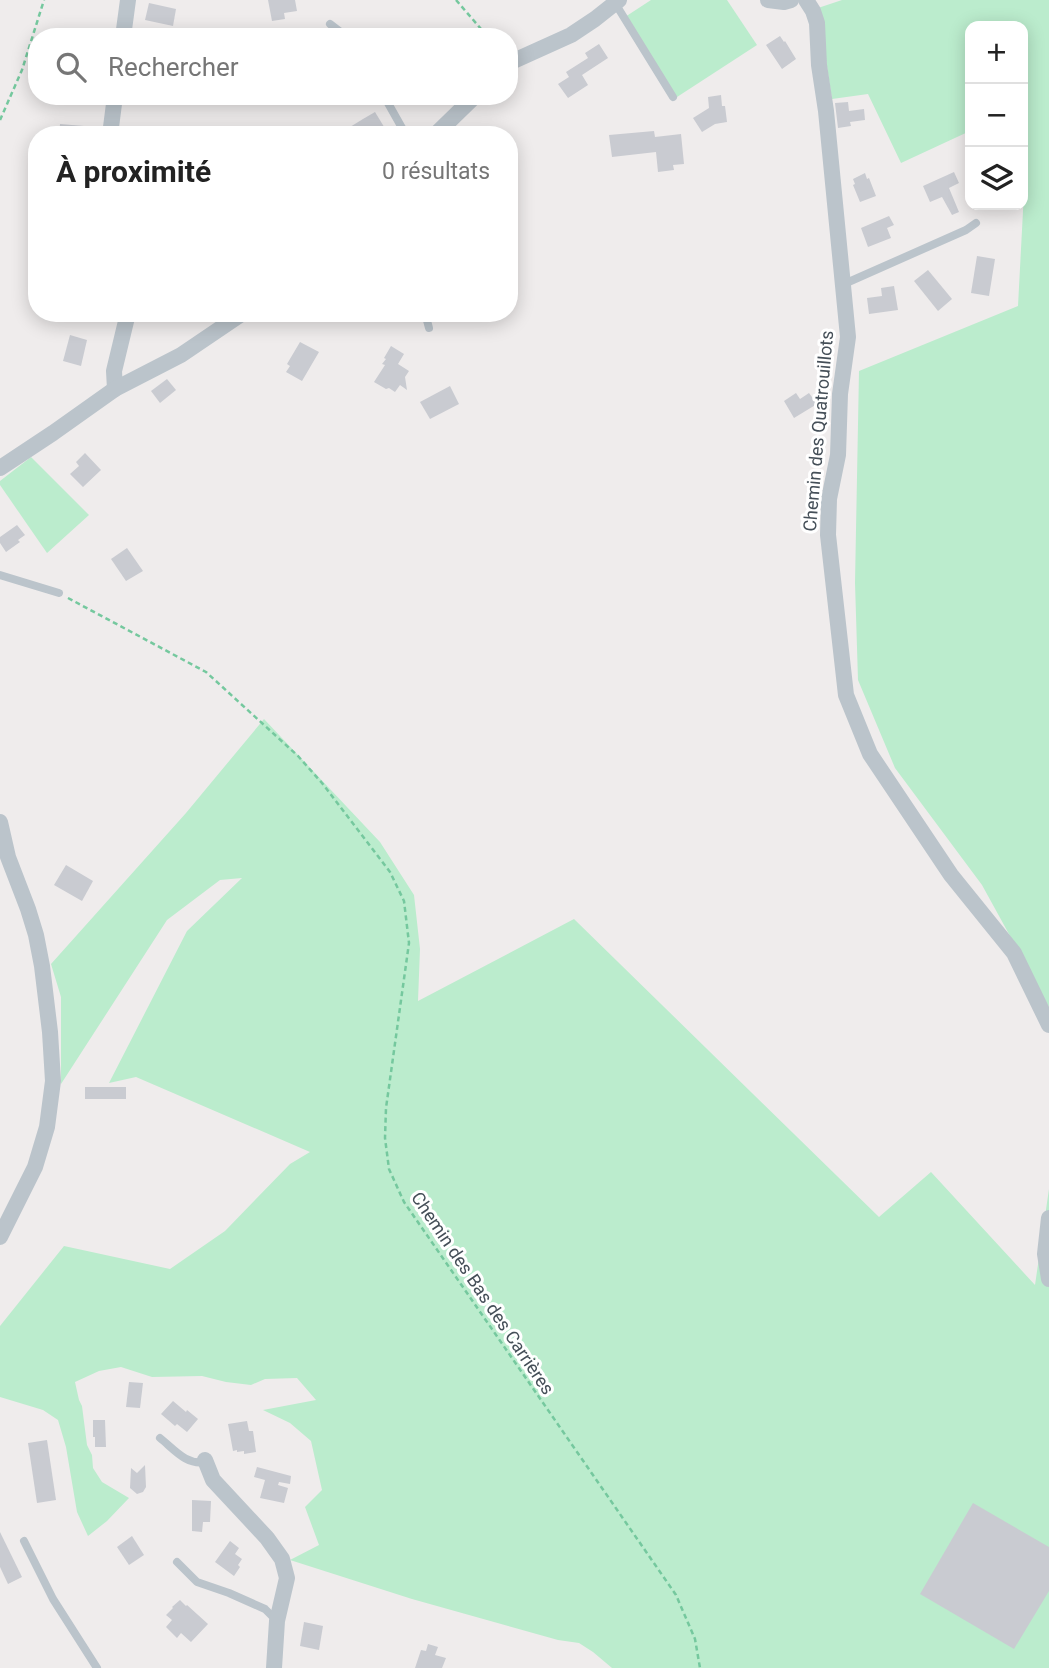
<!DOCTYPE html>
<html lang="fr">
<head>
<meta charset="utf-8">
<style>
  body { margin:0; font-family:Roboto,sans-serif; background:#f6f6f6; color:#222 }
  .controls { position:absolute; right:21px; top:21px; display:grid; overflow:hidden; border-radius:14px; box-shadow:0 4px 18px #0003 }
  .controls button { width:63px; height:63px; display:grid; place-items:center; padding:0; border:0; border-bottom:2px solid #e0e0e0; background:#fff; color:#222; font:35px sans-serif }
  .list { margin:0; padding:0; list-style:none }
  h2 { display:flex; justify-content:space-between; align-items:center; height:91px; margin:0; padding:0 28px; font-size:30px }
  h2 small { font-size:23px; font-weight:400; color:#767676 }
  .icon { flex:none; width:38px; height:38px; fill:none; stroke:currentColor; stroke-width:2; stroke-linecap:round; stroke-linejoin:round }
  .map { position:relative; flex:none; width:1049px; height:1668px; overflow:hidden }
  .search { position:absolute; background:#fff; box-shadow:0 4px 18px #0003; left:28px; top:28px; width:490px; height:77px; display:flex; align-items:center; gap:18px; box-sizing:border-box; padding:0 24px; border-radius:28px; color:#767676; font-size:26px }
  .panel { position:absolute; background:#fff; box-shadow:0 4px 18px #0003; left:28px; top:126px; width:490px; height:196px; border-radius:28px }
  .map>svg:first-child { display:block }
  .green { fill:#bbeccd }
  .building { fill:#c9cbd1 }
  .lines { fill:none; stroke-linecap:round; stroke-linejoin:round }
  .path { stroke:#75c89e; stroke-width:2.5; stroke-dasharray:5 3.5; stroke-linecap:butt }
  .lane { stroke:#bbc4cb; stroke-width:8 }
  .street { stroke:#bbc4cb; stroke-width:16 }
  .labels { text-anchor:middle; dominant-baseline:central; stroke-width:6; stroke-linejoin:round; paint-order:stroke }
  .street-label { font-size:18px; fill:#454f58; stroke:#fff }
</style>
</head>
<body>
<div class="map">
<svg width="1049" height="1668" viewBox="0 0 1049 1668">
  <rect width="100%" height="100%" fill="#efecec"/>
  <g class="green">
    <polygon points="651,0 727,0 757,45 677,97 625,17"/>
    <polygon points="842,0 1049,0 1049,1007 982,885 895,768 858,680 855,583 859,371 1018,306 1024,192 1023,189 1023,26 970,26 970,131 901,163 868,94 832,99 818,8"/>
    <polygon points="31,457 89,515 47,553 0,485 0,481"/>
    <polygon points="264,719 380,842 414,895 420,949 418,1001 574,919 879,1217 931,1172 1035,1285 1049,1189 1049,1668 612,1668 593,1652 579,1643 558,1640 412,1599 290,1560 319,1545 305,1507 322,1490 311,1441 290,1423 263,1410 316,1400 297,1378 265,1379 251,1385 226,1382 202,1376 152,1377 121,1367 99,1371 75,1382 79,1400 82,1406 87,1445 92,1455 93,1468 102,1482 129,1498 107,1521 88,1536 77,1512 66,1447 58,1420 43,1410 0,1397 0,1326 64,1246 170,1269 225,1231 290,1164 310,1152 136,1077 109,1083 187,931 242,878 220,880 167,920 61,1084 61,997 51,964 186,813"/>
  </g>
  <g class="building">
    <polygon points="268,0 295,0 297,11 284,13 285,19 272,21"/>
    <polygon points="149,3 176,9 173,26 145,20"/>
    <polygon points="780,36 784,42 785,41 796,59 782,69 766,45"/>
    <polygon points="599,44 608,58 582,75 588,85 568,98 558,84 569,77 566,72 588,58 585,53"/>
    <polygon points="721,95 722,106 725,106 727,122 715,124 702,132 693,118 709,108 708,97"/>
    <polygon points="848,102 849,111 864,109 865,120 850,122 851,126 838,128 835,103"/>
    <polygon points="375,112 389,135 337,135 363,119"/>
    <polygon points="60,124 96,127 96,135 59,135"/>
    <polygon points="654,131 655,137 681,134 684,164 673,165 674,170 658,172 656,152 612,157 609,135"/>
    <polygon points="954,172 959,183 949,188 959,212 952,215 942,197 930,202 923,186"/>
    <polygon points="865,173 867,179 869,178 876,196 860,202 853,185 855,184 853,179"/>
    <polygon points="889,216 894,225 887,228 891,238 868,247 861,228"/>
    <polygon points="977,256 995,259 989,296 971,293"/>
    <polygon points="928,270 952,299 938,311 914,281"/>
    <polygon points="894,286 898,310 869,314 867,298 882,296 881,288"/>
    <polygon points="70,335 87,340 81,366 63,361"/>
    <polygon points="300,342 319,352 302,381 286,372 290,366 287,364"/>
    <polygon points="391,346 404,354 398,364 409,371 405,377 407,390 400,385 395,392 389,388 386,389 374,382 385,365 382,364 386,359 384,358"/>
    <polygon points="167,379 176,390 160,403 151,391"/>
    <polygon points="450,386 459,404 430,419 420,402"/>
    <polygon points="796,393 800,399 809,393 817,404 794,418 784,401"/>
    <polygon points="85,453 101,470 83,487 70,474 79,466 76,462"/>
    <polygon points="17,525 25,535 18,540 20,542 6,552 0,543 0,537"/>
    <polygon points="127,548 143,571 126,581 111,559"/>
    <polygon points="66,865 93,881 82,901 54,885"/>
    <rect x="85" y="1087" width="41" height="12"/>
    <polygon points="129,1382 143,1383 140,1408 126,1407"/>
    <polygon points="173,1401 186,1412 187,1410 198,1419 187,1432 177,1424 175,1426 161,1414"/>
    <polygon points="93,1420 105,1420 106,1447 95,1447 95,1437 93,1437"/>
    <polygon points="247,1421 249,1431 253,1431 256,1452 244,1454 244,1451 237,1452 237,1450 233,1451 228,1424"/>
    <polygon points="47,1440 56,1500 37,1503 28,1443"/>
    <polygon points="145,1465 146,1487 143,1492 137,1494 130,1488 131,1468 137,1473"/>
    <polygon points="257,1467 291,1476 290,1484 279,1482 278,1485 288,1488 284,1503 260,1498 265,1480 254,1477"/>
    <polygon points="192,1500 211,1501 210,1522 203,1522 202,1532 192,1531"/>
    <polygon points="973,1503 1049,1547 1049,1591 1014,1649 920,1594"/>
    <polygon points="0,1532 22,1577 8,1584 0,1567"/>
    <polygon points="132,1536 144,1555 129,1565 117,1547"/>
    <polygon points="230,1541 239,1548 235,1554 242,1559 238,1565 240,1567 234,1576 215,1562"/>
    <polygon points="180,1600 186,1606 187,1605 208,1624 191,1642 181,1633 177,1638 166,1627 172,1620 166,1615 173,1608 172,1607"/>
    <polygon points="304,1622 323,1626 319,1650 300,1646"/>
    <polygon points="428,1644 438,1647 435,1655 446,1658 442,1668 415,1668 421,1650 426,1651"/>
  </g>
  <g class="lines">
    <g class="path">
      <polyline points="456,0 488,37"/>
      <polyline points="0,120 22,70 44,0"/>
      <polyline points="68,598 206,672 298,756 322,783 390,872 404,901 409,943 386,1108 385,1138 389,1169 404,1202 676,1595 695,1639 700,1668"/>
    </g>
    <g class="lane">
      <polyline points="615,3 673,97"/>
      <polyline points="330,24 347,37"/>
      <polyline points="384,96 406,135"/>
      <polyline points="844,284 966,230 976,223"/>
      <polyline points="425,313 429,328"/>
      <polyline points="0,575 59,593"/>
      <path d="M160,1438c15,12 26,27 45,24"/>
      <polyline points="24,1541 53,1599 97,1668"/>
      <polyline points="177,1562 197,1582 229,1593 265,1609 277,1621"/>
    </g>
    <g class="street">
      <polyline points="768,0 784,2 791,0"/>
      <polyline points="806,0 813,11 817,23 819,65 826,111 848,337 840,394 838,455 829,499 828,535 846,695 870,754 951,875 1014,953 1049,1025"/>
      <polyline points="123,37 128,0"/>
      <polyline points="509,63 571,35 595,19 619,0"/>
      <polyline points="110,135 115,96"/>
      <polyline points="435,135 475,96"/>
      <polyline points="115,389 114,371 128,313"/>
      <polyline points="0,468 53,433 115,389 181,355 243,313"/>
      <polyline points="0,822 8,857 28,909 36,935 42,966 50,1032 53,1081 47,1127 35,1167 0,1237"/>
      <polyline points="1049,1218 1045,1254 1049,1279"/>
      <polyline points="205,1460 213,1480 267,1538 282,1559 287,1578 277,1621 274,1668"/>
    </g>
  </g>
  <g class="labels">
    <g class="street-label">
      <text transform="translate(818 431) rotate(-85)">Chemin des Quatrouillots</text>
      <text transform="translate(483 1293) rotate(56)">Chemin des Bas des Carrières</text>
    </g>
  </g>
</svg>
<div class="controls">
<button>+</button>
<button>−</button>
<button><svg class="icon" aria-label="layers" viewBox="0 0 24 24"><path d="M12 4l9 5-9 5-9-5zM3 14l9 5 9-5"/></svg></button>
</div>
<div class="search"><svg class="icon" aria-label="search" viewBox="0 0 24 24"><circle cx="10" cy="10" r="6"/><path d="M15 15l6 6"/></svg>Rechercher</div>
<section class="panel">
<h2>À proximité<small>0 résultats</small></h2>
<ul class="list">
</ul>
</section>
</div>
</body>
</html>
